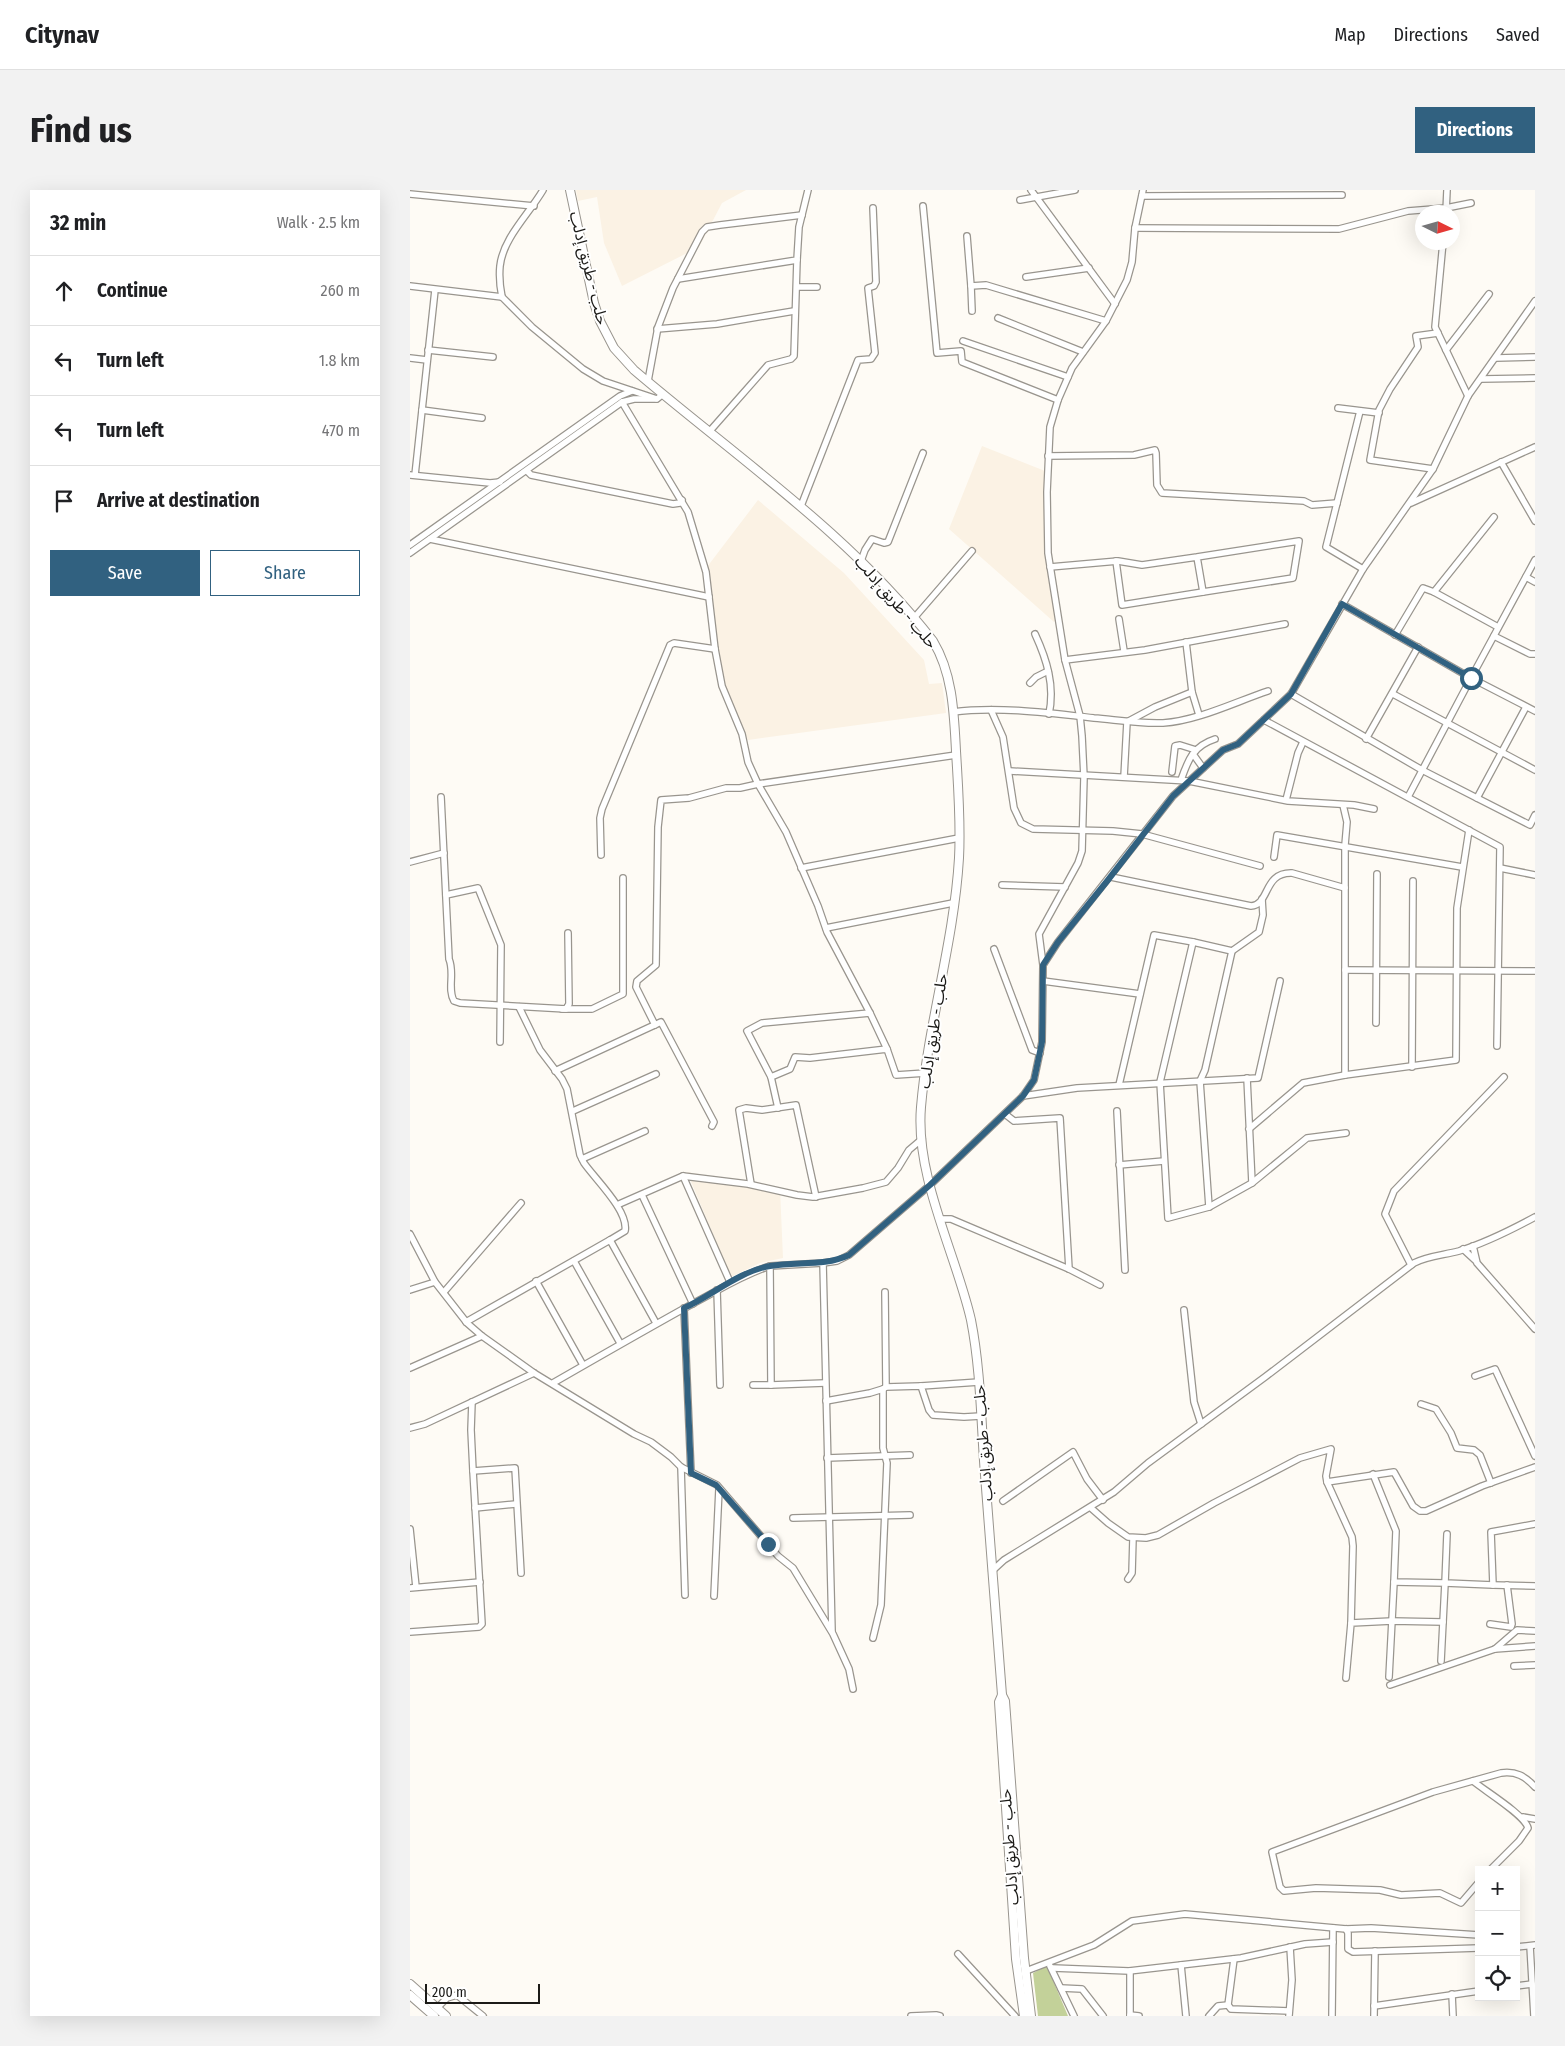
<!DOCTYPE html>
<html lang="en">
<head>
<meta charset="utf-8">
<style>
  body { margin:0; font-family:"Fira Sans Condensed","Noto Sans Arabic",sans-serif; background:#f2f2f2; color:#202124 }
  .controls { position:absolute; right:15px; bottom:15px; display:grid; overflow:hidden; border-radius:0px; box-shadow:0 5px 20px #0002 }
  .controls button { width:45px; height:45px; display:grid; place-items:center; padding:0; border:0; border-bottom:1px solid #e0e0e0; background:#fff; color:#202124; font:25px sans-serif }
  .compass { position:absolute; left:1005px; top:15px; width:45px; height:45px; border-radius:50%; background:#fff; box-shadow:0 5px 20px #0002; rotate:95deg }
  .scale { position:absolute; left:15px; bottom:12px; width:115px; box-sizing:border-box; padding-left:5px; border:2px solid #1b1a17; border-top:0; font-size:14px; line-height:18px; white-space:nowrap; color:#1b1a17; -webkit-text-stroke:4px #fff; paint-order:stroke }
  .stop { position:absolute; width:15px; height:15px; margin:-11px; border:4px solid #316180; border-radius:50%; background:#fff }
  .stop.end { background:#316180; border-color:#fff; box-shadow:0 1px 5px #0008 }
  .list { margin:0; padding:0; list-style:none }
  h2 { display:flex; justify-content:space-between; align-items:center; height:65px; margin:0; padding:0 20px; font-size:21px }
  h2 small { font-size:16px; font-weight:400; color:#757577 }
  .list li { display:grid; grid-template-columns:32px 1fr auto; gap:15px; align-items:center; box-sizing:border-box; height:70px; padding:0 20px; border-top:1px solid #e0e0e0 }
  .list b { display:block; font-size:19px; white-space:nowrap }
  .list em { font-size:16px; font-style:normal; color:#757577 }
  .actions { display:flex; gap:10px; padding:15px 20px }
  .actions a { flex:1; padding:11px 0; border:1px solid #316180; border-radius:0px; text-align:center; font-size:18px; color:#316180 }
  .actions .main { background:#316180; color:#fff }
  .icon { flex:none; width:28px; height:28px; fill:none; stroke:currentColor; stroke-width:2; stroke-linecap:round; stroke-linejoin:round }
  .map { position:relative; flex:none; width:1125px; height:1826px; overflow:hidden; border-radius:0px }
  header { display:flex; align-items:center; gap:30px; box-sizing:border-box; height:70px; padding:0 25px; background:#fff; border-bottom:1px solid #e0e0e0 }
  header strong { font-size:24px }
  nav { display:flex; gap:28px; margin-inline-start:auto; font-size:18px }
  .intro { display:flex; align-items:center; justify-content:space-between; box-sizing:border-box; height:120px; padding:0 30px }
  h1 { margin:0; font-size:35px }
  .button { padding:12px 22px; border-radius:0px; background:#316180; color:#fff; font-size:18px; font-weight:700 }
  main { display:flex; gap:30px; padding:0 30px }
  aside { flex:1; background:#fff; border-radius:0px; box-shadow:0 5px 20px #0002 }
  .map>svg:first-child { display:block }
  .built { fill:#fbf2e4 }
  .green { fill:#c3d199 }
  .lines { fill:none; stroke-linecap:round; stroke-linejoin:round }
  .minor-casing { stroke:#99958e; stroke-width:8 }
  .highway-casing { stroke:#99958e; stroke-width:10 }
  .minor { stroke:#fff; stroke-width:5.5 }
  .highway { stroke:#fff; stroke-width:8 }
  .route { stroke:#316180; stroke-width:6 }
  .labels { text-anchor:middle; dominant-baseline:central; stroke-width:4; stroke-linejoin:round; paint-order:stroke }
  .street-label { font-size:16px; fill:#1b1a17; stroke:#fff }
</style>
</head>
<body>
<header>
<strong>Citynav</strong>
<nav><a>Map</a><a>Directions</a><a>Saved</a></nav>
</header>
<div class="intro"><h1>Find us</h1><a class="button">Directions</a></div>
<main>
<aside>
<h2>32 min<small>Walk · 2.5 km</small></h2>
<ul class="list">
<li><svg class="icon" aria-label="ahead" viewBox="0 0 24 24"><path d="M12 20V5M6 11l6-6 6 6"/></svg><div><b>Continue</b></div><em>260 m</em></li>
<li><svg class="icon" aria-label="left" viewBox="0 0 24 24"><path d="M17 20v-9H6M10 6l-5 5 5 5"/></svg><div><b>Turn left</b></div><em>1.8 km</em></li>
<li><svg class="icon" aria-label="left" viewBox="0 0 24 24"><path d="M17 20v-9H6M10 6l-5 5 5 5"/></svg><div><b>Turn left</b></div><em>470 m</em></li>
<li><svg class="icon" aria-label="arrive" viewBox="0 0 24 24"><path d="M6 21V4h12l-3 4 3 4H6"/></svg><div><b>Arrive at destination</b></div></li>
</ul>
<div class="actions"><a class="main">Save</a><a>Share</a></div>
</aside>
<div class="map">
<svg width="1125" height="1826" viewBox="0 0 1125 1826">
  <rect width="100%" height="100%" fill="#fefbf5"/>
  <g class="built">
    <polygon points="166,0 336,0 312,13 289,57 212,96 194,53 187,7 168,11"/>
    <polygon points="572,256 635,281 636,367 646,429 644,432 539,339"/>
    <polygon points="348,310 434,383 514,470 519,494 532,493 536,523 338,550 311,493 297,377"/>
    <polygon points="277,982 370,999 373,1068 350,1073 321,1087"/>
  </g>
  <polygon class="green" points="637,1776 658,1826 628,1826 623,1783"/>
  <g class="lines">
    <g class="minor-casing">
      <g id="minor">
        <path d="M133,0c-14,24 -40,48 -43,76 -1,10 0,21 2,31l30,30 51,42 20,12 54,18 6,-5"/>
        <polyline points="621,0 705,114"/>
        <polyline points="0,4 124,16"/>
        <polyline points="732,6 932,5"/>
        <polyline points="610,10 665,0"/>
        <polyline points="513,16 527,163 551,161 552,172 648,210"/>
        <polyline points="1036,22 1037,0"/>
        <polyline points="725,38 929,39 998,21 1036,18 1061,13"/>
        <polyline points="557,46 561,96 576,95 696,131"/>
        <polyline points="1033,52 1025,137 1058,206"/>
        <polyline points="616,87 679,78"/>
        <polyline points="268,89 387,70 389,37 398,0"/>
        <polyline points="0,96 92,107"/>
        <polyline points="561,96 562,121"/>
        <polyline points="387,97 407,97"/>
        <polyline points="588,128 673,162"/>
        <polyline points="247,139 307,134 384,121"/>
        <polyline points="553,151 658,187"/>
        <polyline points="18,160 83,167"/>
        <polyline points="1036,160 1079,104"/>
        <polyline points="0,168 17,170"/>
        <polyline points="1086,168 1125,167"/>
        <polyline points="1071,189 1125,188"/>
        <polyline points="238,191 248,137 263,98 292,42 297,37 310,35 392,25"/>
        <polyline points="212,212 278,322 296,382 305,459 312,496 332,544 338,572 348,594 376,642 408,716 417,742 460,823 477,859"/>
        <polyline points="928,218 969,223"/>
        <polyline points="12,220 72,228"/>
        <polyline points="950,221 916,357 953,379"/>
        <polyline points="299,242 358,175 381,169 384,166 387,70"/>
        <polyline points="638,266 724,265 745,260 746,263 747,295 752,303 894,311 902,315 927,313"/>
        <polyline points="1091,272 1125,331"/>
        <polyline points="1023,279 960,270 969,220 980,199 1008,157 1006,146 1028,143"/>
        <polyline points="117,281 121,285 263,314 270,313 272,310"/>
        <polyline points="0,285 80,293 90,292"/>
        <polyline points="5,285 25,100"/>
        <polyline points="1001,313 1125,257"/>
        <polyline points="391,316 448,170 461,169 465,163 458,98 464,96 466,92 463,18"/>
        <polyline points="20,349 299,407"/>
        <polyline points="0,355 210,206 222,201"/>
        <polyline points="0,363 212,212 224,209 246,209"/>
        <polyline points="451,371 455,360 462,349 474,353 478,352 513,263"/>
        <polyline points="706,371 712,415 793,402"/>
        <polyline points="640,377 708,371 732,375 787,367 793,402 883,388 889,351 787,367"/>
        <polyline points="1116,387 1125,392"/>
        <polyline points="1024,402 1084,327"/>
        <polyline points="932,414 1061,488 1125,521"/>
        <polyline points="504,428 562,361"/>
        <polyline points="709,429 714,461"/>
        <path d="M625,444c12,26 20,52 14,80"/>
        <polyline points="985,445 1013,398 1024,402 1088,437"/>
        <polyline points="1084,446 1120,464 1125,464"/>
        <polyline points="776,452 782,502"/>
        <polyline points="655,470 735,460 875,434"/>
        <polyline points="620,493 626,487 638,481"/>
        <polyline points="881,504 1012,580 1120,635 1125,625"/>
        <polyline points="983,504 1125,580"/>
        <polyline points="581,520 593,547 604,618 611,633 623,639 703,641 732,644 850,676"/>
        <path d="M543,522c44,-6 97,1 141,6 23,2 46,6 69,5 34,-2 72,-21 105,-32"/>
        <polyline points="854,530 1090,657 1087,856"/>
        <polyline points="956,549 1008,457"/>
        <polyline points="783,564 793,578"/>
        <polyline points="600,581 779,591 878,611 944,615 964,619"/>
        <polyline points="762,582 765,556 770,555 786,560"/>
        <polyline points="714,587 717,532 745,517 782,502 789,525"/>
        <path d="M771,590c7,-20 12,-34 34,-41"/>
        <path d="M31,607l8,162c6,14 -2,30 5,42l6,2 106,6 3,-5 -1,-71"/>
        <polyline points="998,607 1061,488 1125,370"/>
        <polyline points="1067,608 1116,517"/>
        <polyline points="876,610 888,563 893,552"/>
        <polyline points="933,615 937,632 935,655 935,885"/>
        <polyline points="191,665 190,628 192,619 260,455 264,453 305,459"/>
        <polyline points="864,667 867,645 1052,677"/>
        <polyline points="0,672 34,663"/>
        <polyline points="391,678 549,648"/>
        <polyline points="1090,678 1125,685"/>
        <path d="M701,687l140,29c19,-1 12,-34 41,-33l53,15"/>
        <polyline points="592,695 655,697"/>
        <polyline points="36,705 68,698 91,755 90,852"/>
        <polyline points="416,738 543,713"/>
        <polyline points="783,752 822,761"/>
        <polyline points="584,759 622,860 630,863"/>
        <polyline points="633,775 629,744 668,673 672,661 674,587 672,546 670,526 655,470 638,363 637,302 640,237 648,210 662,178 696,131 717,90 722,72 725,38 733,0"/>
        <polyline points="935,780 1125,781"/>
        <polyline points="633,791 730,804"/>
        <polyline points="152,819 182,819 213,804 213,688"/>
        <polyline points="460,823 352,833 337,841 361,887 380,879 385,867 400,868 477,859 486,885 516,883"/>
        <polyline points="966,833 967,684"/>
        <polyline points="245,835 226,797 227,791 246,775 248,637 251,610 279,608 316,598 330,598 348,594 546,565"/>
        <polyline points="1002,877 1003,691"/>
        <polyline points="145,881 251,832 304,932 302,936"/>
        <polyline points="361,887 368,918"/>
        <polyline points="837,888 842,993"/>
        <polyline points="709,895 744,745 783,752 750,892 758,1028 799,1017 842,993 897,948 936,943"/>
        <polyline points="613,906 667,898 848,888 870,791"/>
        <polyline points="163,921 246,884"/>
        <polyline points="707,921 715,1080"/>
        <polyline points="595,924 604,931 650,928 659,1079"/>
        <polyline points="839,939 893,893 935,885 1046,870 1047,718 1059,640"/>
        <polyline points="172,969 235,941"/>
        <polyline points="709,975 754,971"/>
        <polyline points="273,986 320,1092"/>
        <polyline points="341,994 329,920 336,918 352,920 386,915 406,1007"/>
        <polyline points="232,1005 283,1114"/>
        <polyline points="207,1015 273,986 338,994 387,1005 403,1007 453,998 476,992 488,978 499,960 512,949"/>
        <polyline points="799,1017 790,891 795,880 822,761 849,742 853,725 852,709"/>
        <polyline points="530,1029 541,1029 659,1079 690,1095"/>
        <polyline points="0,1044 25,1092 57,1133 72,1146 124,1183 224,1244 241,1252 261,1267 271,1277 307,1295 368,1366 383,1378 423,1444 439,1479 443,1499"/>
        <polyline points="200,1050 246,1133"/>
        <polyline points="1063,1056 1067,1073 1125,1139"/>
        <polyline points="1053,1059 1066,1071"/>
        <polyline points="164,1071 210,1153"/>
        <polyline points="413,1073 422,1441"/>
        <polyline points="1001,1075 975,1024 984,1001 1094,887"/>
        <polyline points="126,1091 173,1175"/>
        <polyline points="0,1100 25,1092"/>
        <polyline points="307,1100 310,1195"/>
        <polyline points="34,1102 111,1013"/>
        <polyline points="274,1118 281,1283"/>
        <polyline points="774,1120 784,1212 791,1234"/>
        <path d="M56,1132l144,-82 15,-9c4,-20 -30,-52 -41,-68l-4,-8 -13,-66 -5,-10 -22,-29 -21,-43"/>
        <polyline points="0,1178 72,1146"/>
        <polyline points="1065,1186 1085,1179 1125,1266"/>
        <path d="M143,1193c47,-27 94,-54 141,-80 25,-13 48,-28 76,-37l53,-3 14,-2 12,-6 81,-70 93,-89 11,-16 8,-38 1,-77 15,-23 115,-146 50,-46 15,-6 53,-50 72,-125 70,-100 35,-73 67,-95"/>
        <polyline points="343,1195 361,1195 360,1076"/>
        <polyline points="361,1195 415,1193"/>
        <polyline points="511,1196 569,1192"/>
        <polyline points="476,1197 511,1196 519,1220 523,1225 554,1227 571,1226"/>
        <polyline points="416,1211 460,1203 473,1199"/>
        <polyline points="1011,1214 1026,1219 1041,1243 1047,1258 1064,1260 1070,1265 1081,1293"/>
        <polyline points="0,1238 15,1234 124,1183"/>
        <polyline points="417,1268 500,1265"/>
        <polyline points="271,1277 275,1405"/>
        <polyline points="63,1281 105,1278 111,1383"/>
        <polyline points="963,1284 986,1341 984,1392 1035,1393 1031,1471"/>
        <polyline points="917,1292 984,1282 1003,1316 1010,1321 1016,1321 1072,1296 1125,1277"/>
        <polyline points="593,1311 663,1262 677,1289 693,1310"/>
        <polyline points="65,1318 106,1314"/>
        <polyline points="681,1318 698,1333 718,1347 736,1348 748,1345 804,1313 890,1268 921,1259 916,1286 917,1292 942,1347 943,1356 941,1433"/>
        <polyline points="383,1328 500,1325"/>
        <polyline points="0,1339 6,1397"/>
        <polyline points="1037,1344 1035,1393 1083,1395 1081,1342 1125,1334"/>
        <path d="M582,1381l12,-11 110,-68 34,-29 117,-86 149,-114c13,-7 30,-8 45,-12 26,-8 52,-21 76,-34"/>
        <polyline points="718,1389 722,1383 723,1348"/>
        <polyline points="1083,1395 1125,1396"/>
        <polyline points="0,1398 70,1392"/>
        <polyline points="304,1406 309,1299"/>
        <polyline points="1080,1434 1101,1437 1102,1434 1097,1395"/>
        <polyline points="0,1442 69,1437 72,1434 63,1281 61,1240 62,1212"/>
        <polyline points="463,1448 471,1415 477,1273 473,1258 473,1199 476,1197 475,1102"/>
        <polyline points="1085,1459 1125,1456"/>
        <polyline points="1104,1476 1125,1475"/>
        <polyline points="979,1487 984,1392"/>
        <polyline points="936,1488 941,1433 982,1431 1033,1432"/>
        <polyline points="980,1495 1085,1459 1107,1440 1125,1441"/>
        <path d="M1063,1591c12,10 52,34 55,47l-9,13 -29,29"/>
        <polyline points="1113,1627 1125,1629"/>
        <path d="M1069,1692l-18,21 -21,-10 -39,2 -21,-5 -64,-2 -32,3 -4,-4 -8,-35 161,-60 68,-19c15,-2 24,3 34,14"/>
        <polyline points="936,1739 938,1743 938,1759 943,1762 1069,1758"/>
        <polyline points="1120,1756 1124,1826"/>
        <polyline points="1106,1757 1125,1755"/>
        <polyline points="548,1764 605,1826"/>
        <polyline points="824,1769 818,1815 821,1819 879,1821"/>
        <polyline points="771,1775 776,1826"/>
        <polyline points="640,1776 664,1826"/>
        <polyline points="643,1778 719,1781 831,1768 895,1754 923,1752"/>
        <polyline points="616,1781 684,1755 722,1731 775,1724 936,1739 961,1738 1069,1745"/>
        <polyline points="1106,1796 1122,1794"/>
        <polyline points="651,1798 672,1799 693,1826"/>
        <polyline points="1042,1804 1043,1826"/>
        <polyline points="964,1816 1069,1801"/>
        <polyline points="27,1818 37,1808 47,1805 73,1826"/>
        <polyline points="720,1825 729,1826"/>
        <polyline points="501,1826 526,1825 530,1826"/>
        <polyline points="720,1826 720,1781"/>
        <polyline points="799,1826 808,1816 818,1815"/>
        <polyline points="879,1826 882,1790 880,1757"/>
        <polyline points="922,1826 923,1738"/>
        <polyline points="964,1826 965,1761"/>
      </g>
    </g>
    <g class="highway-casing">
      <g id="highway">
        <path d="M160,0l24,113 6,18 14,27 20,22c102,87 216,164 299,271 20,33 21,73 23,110 2,35 5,71 3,107 -5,84 -31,166 -38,249 -6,70 35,147 50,213 10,51 10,104 14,155 5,73 12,147 17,220l-3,7 17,257 8,57"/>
        <polyline points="592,1505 595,1511 614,1768 621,1826"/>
        <polyline points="0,1794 36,1826"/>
        <polyline points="0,1805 24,1826"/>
      </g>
    </g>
    <use href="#minor" class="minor"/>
    <use href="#highway" class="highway"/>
  </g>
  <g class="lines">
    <path class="route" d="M358,1354l-52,-59 -25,-12 -7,-165c27,-12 56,-37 86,-42 27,-5 54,1 79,-11l81,-70 93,-89 11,-16 8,-38 1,-77 15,-23 50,-62 65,-84 50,-46 15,-6 53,-50 51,-90 129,74"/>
  </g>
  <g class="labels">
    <g class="street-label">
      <text transform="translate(179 78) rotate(76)">حلب - طريق إدلب</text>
      <text transform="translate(486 412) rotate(49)">حلب - طريق إدلب</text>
      <text transform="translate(523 841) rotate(-81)">حلب - طريق إدلب</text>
      <text transform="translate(573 1253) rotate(-94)">حلب - طريق إدلب</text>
      <text transform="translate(599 1657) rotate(-94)">حلب - طريق إدلب</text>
    </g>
  </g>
</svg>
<div class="controls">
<button>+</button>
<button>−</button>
<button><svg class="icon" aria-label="locate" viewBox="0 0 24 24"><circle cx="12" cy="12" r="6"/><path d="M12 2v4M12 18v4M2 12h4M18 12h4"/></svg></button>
</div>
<svg class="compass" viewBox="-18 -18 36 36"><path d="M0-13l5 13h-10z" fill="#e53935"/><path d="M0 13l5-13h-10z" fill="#757577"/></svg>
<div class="scale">200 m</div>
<div class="stop" style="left:1061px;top:488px"></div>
<div class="stop end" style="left:358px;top:1354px"></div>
</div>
</main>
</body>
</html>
